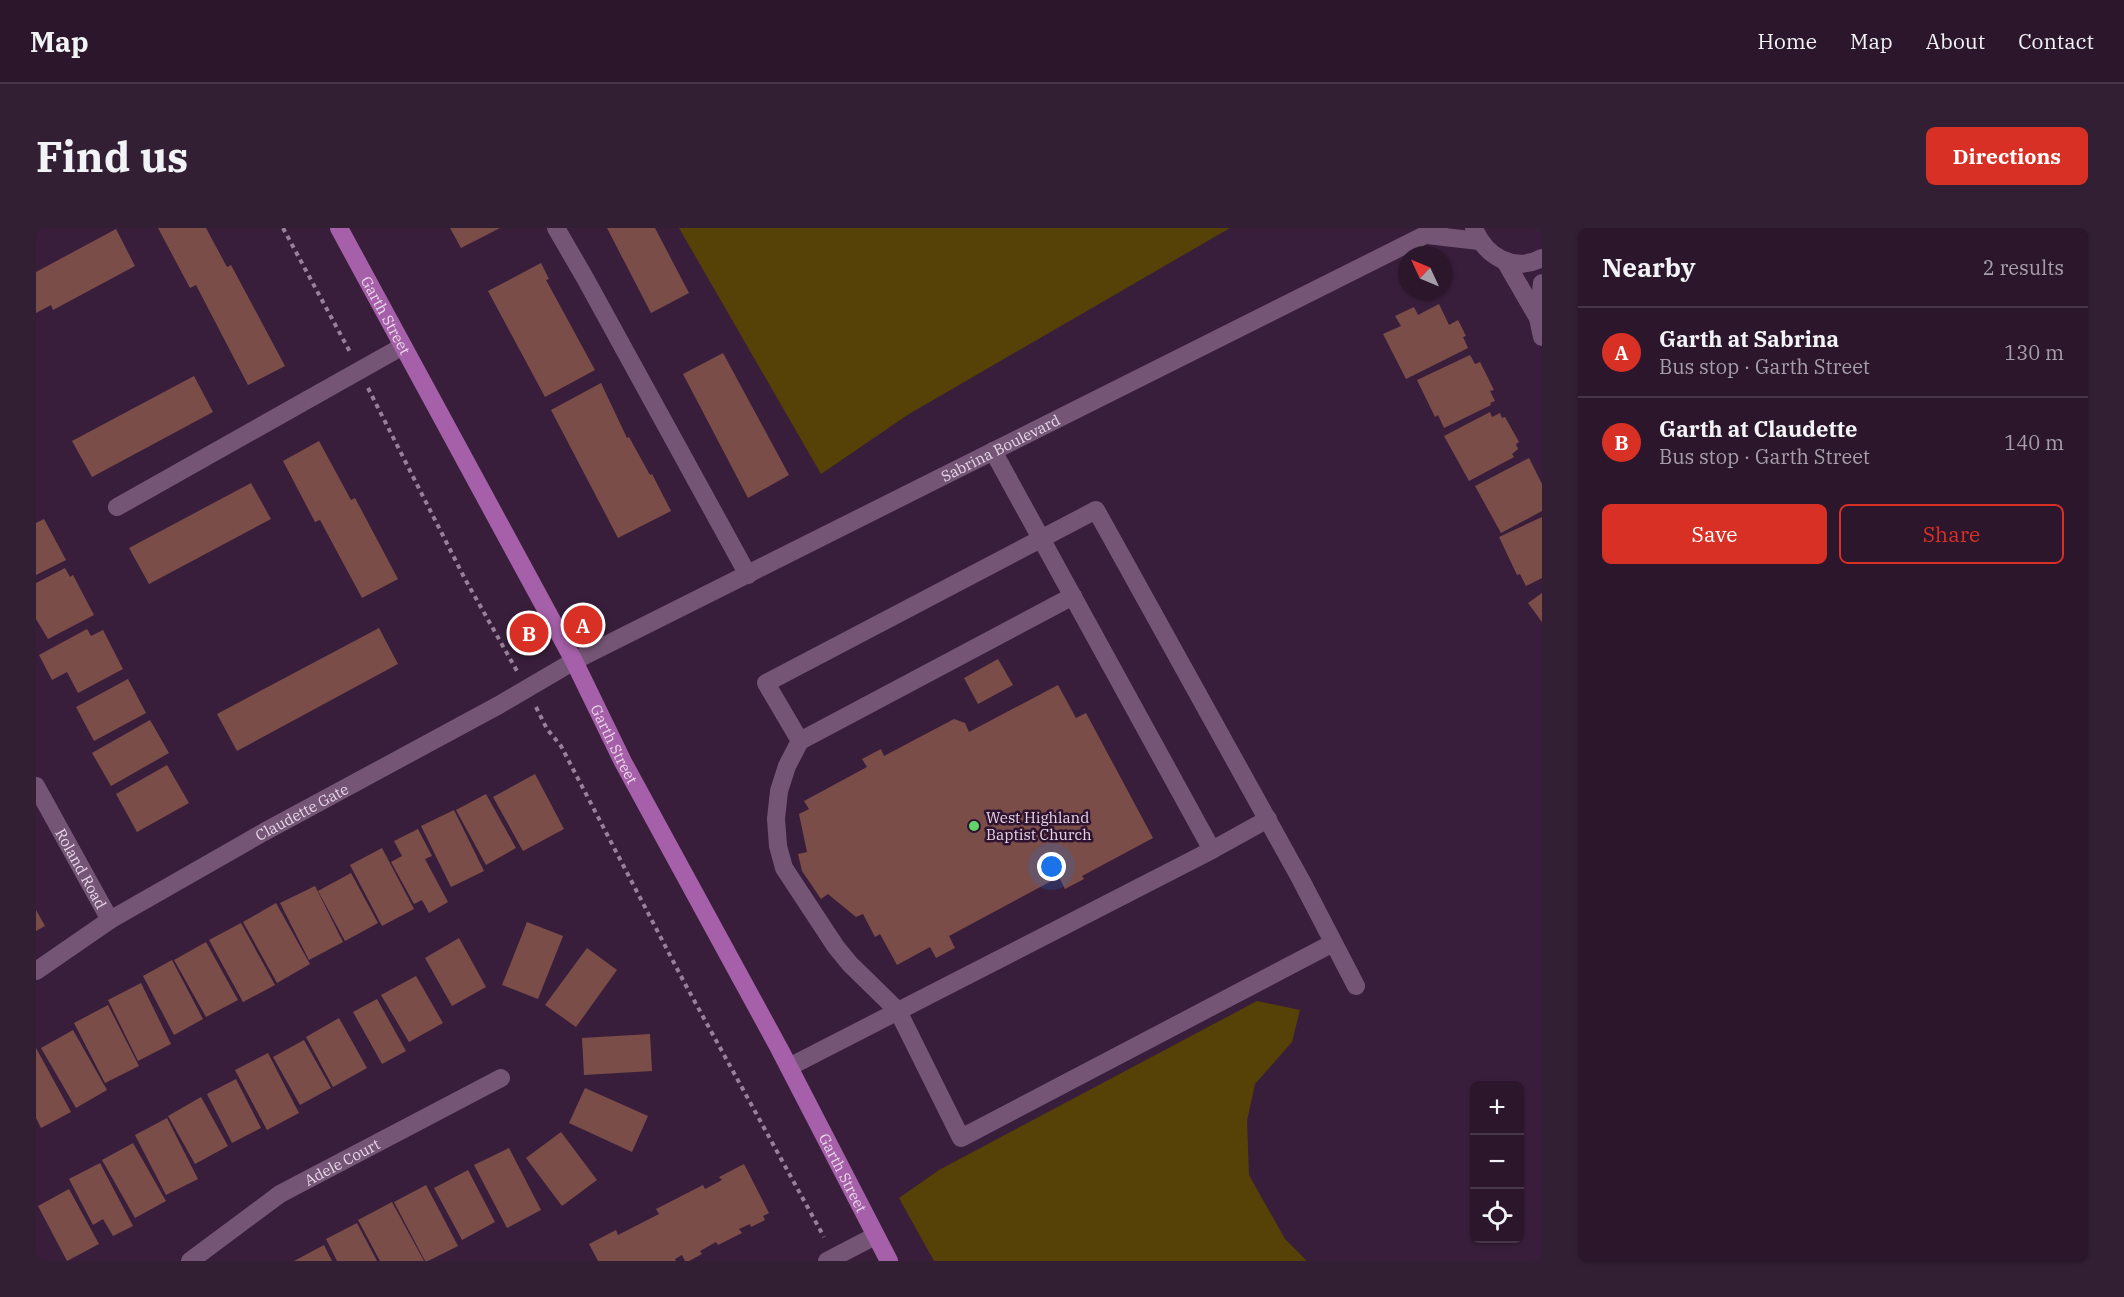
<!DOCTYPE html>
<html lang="en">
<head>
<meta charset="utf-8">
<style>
  body { margin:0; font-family:"IBM Plex Serif",serif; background:#331f34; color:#f1f3f6 }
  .controls { position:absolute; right:18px; bottom:18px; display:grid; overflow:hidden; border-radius:9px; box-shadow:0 2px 4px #0004 }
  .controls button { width:54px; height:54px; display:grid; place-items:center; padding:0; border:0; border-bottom:2px solid #473548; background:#2b162c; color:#f1f3f6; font:30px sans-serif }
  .compass { position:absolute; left:1362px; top:18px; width:54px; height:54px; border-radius:50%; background:#2b162c; box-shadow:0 2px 4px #0004; rotate:314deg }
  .you { position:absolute; left:1016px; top:639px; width:21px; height:21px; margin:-15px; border:4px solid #fff; border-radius:50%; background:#1a73e8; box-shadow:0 0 0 9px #1a73e833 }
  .badge { display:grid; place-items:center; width:39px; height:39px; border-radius:50%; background:#d93025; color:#fff; font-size:20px; font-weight:700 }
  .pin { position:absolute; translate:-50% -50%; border:3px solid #fff; box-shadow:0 2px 6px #0006 }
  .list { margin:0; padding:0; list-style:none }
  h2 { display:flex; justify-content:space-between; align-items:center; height:78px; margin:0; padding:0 24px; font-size:26px }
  h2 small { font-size:20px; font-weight:400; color:#a69fa9 }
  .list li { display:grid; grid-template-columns:39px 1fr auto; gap:18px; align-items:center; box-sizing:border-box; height:90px; padding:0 24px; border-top:2px solid #473548 }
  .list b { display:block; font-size:22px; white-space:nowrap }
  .list p { margin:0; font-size:20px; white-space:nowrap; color:#a69fa9 }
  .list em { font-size:20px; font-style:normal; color:#a69fa9 }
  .actions { display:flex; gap:12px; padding:18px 24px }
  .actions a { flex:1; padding:14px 0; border:2px solid #d93025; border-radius:9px; text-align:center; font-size:21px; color:#d93025 }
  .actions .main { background:#d93025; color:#fff }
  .icon { flex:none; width:33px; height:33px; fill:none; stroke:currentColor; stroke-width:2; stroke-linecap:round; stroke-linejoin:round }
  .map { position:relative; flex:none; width:1506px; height:1033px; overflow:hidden; border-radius:9px }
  header { display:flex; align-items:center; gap:36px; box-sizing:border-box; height:84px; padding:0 30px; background:#2b162c; border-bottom:2px solid #473548 }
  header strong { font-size:28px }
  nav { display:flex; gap:33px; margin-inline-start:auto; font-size:21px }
  .intro { display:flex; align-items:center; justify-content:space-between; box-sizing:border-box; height:144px; padding:0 36px }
  h1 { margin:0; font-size:42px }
  .button { padding:15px 27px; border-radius:9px; background:#d93025; color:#fff; font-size:21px; font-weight:700 }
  main { display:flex; gap:36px; padding:0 36px }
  aside { flex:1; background:#2b162c; border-radius:9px; box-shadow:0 2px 4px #0004 }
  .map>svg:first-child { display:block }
  .green { fill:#564106 }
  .building { fill:#7b4d48 }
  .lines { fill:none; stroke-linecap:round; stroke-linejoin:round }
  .path { stroke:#978198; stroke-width:4; stroke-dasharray:4.5 4.5; stroke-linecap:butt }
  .minor { stroke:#745575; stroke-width:18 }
  .major { stroke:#a660a9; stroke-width:18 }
  .poi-dot { fill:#5fd56b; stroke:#2f1430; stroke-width:2 }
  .labels { text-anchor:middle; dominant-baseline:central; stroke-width:5; stroke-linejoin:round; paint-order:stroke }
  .street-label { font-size:15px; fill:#e8d6e8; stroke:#2f1430 }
  .poi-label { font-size:15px; fill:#e8d6e8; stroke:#2f1430; text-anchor:start }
</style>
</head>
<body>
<header>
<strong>Map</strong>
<nav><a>Home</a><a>Map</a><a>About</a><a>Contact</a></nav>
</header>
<div class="intro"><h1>Find us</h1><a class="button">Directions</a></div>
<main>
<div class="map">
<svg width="1506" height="1033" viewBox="0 0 1506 1033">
  <rect width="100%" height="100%" fill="#391e3b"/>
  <g class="green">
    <polygon points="643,0 1194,0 873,186 785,246"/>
    <polygon points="1221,773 1264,782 1256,814 1219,856 1211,893 1213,947 1249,1011 1271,1033 898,1033 863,970 903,942"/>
  </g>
  <g class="building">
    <polygon points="122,0 170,0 191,39 195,37 249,138 212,157 160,57 154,60"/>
    <polygon points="414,0 464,0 425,20"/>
    <polygon points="571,0 619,0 653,65 615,85"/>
    <polygon points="80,1 99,38 17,82 15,77 0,85 0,44"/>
    <polygon points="505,35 513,51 510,52 559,142 509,169 452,63"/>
    <polygon points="1403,76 1413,97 1422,92 1430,108 1427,109 1432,120 1370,151 1347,106 1365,98 1359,88 1378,79 1382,87"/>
    <polygon points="687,125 753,247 712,270 647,146"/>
    <polygon points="1434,127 1439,136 1444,134 1458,162 1454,163 1459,173 1454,175 1455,177 1408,200 1402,187 1399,189 1381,152"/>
    <polygon points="158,148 177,184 56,249 36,213"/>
    <polygon points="565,155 591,210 593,209 614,247 616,246 635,283 582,310 515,182"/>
    <polygon points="1454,184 1456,189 1464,185 1466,190 1469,189 1483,214 1480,216 1482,221 1476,226 1478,229 1433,253 1408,208"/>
    <polygon points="283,213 315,272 319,270 362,351 326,370 284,292 279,294 247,233"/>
    <polygon points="1493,230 1506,256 1506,283 1465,305 1439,258"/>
    <polygon points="215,255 235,291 113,356 93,320"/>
    <polygon points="1506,289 1506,350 1490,358 1484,346 1481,347 1463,309"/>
    <polygon points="8,291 30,332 0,347 0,295"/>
    <polygon points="29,340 34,349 37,347 58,387 12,411 0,391 0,355"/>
    <polygon points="1506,365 1506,394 1492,375"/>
    <polygon points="343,400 362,436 201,523 181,486"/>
    <polygon points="51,401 55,408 67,402 87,441 42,465 31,444 16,452 3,427"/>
    <polygon points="962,431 977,457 942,476 928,450"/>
    <polygon points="92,451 110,485 58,513 40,479"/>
    <polygon points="1022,457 1040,490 1050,485 1117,610 1046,648 1048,651 1029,661 1023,649 913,708 919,720 900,730 894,719 861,737 844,706 839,709 827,686 820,689 792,666 785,671 766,643 762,626 771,624 763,586 773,581 768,573 831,539 826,531 845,521 848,528 918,491 929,495 933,504"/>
    <polygon points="114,492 133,525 75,558 56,525"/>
    <polygon points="131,537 153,575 101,604 80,566"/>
    <polygon points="499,546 528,601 487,623 457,569"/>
    <polygon points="450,566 480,620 450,637 420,582"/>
    <polygon points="418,582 448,643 415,659 385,598"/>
    <polygon points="382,601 396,628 389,631 412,674 393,685 386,672 378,676 355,634 366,628 358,613"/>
    <polygon points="346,620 378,681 346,698 314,637"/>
    <polygon points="315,645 342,695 309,713 282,663"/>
    <polygon points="279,658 307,714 273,732 244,675"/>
    <polygon points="240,675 274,736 241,755 207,694"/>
    <polygon points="0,682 9,698 0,703"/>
    <polygon points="491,694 527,708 502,771 466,757"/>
    <polygon points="205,695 239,757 207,774 173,712"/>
    <polygon points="423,710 450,759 416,778 389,730"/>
    <polygon points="170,714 202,772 170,789 138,732"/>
    <polygon points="551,720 581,742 540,799 509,777"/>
    <polygon points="136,732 167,791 138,807 107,748"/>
    <polygon points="380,748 407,795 373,814 345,767"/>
    <polygon points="105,755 135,816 102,833 72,772"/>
    <polygon points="341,771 370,823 346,836 317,784"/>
    <polygon points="72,777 103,838 69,855 38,795"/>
    <polygon points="303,790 331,840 297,859 270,809"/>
    <polygon points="37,802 71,862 40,880 5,820"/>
    <polygon points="614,806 616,843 548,847 546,810"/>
    <polygon points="268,812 295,860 264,877 237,829"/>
    <polygon points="0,820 35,884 5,900 0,890"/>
    <polygon points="232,825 263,885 231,902 199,842"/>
    <polygon points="200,851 225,900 196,915 171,866"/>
    <polygon points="549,860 612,888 596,924 533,895"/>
    <polygon points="165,869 192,918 159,936 132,888"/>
    <polygon points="131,890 162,951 130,967 99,907"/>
    <polygon points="525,904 561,952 526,978 490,930"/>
    <polygon points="97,915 130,973 99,990 66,932"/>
    <polygon points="473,920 505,982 471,1000 438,937"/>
    <polygon points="64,935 97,998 77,1008 67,991 57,997 33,951"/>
    <polygon points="708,936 733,985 727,988 729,992 715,999 714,996 703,1001 706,1005 682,1017 680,1014 664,1023 666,1026 653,1033 649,1033 646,1027 639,1031 640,1033 562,1033 553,1016 580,1002 582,1007 623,986 620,981 667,957 669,961 686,952 683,949"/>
    <polygon points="432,942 459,994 426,1012 398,960"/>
    <polygon points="390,957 422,1018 392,1033 389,1033 358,974"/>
    <polygon points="33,961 63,1016 31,1033 2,978"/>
    <polygon points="356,974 388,1033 344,1033 322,992"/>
    <polygon points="321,995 341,1033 301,1033 290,1011"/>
    <polygon points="288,1017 296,1033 258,1033"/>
  </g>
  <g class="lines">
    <g class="path">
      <polyline points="247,0 314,124"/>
      <polyline points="332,160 429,351 481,443"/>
      <polyline points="500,479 511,501 525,518 648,754 788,1009"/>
    </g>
    <g class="minor">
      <polyline points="520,0 549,50 712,347"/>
      <path d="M1438,0c11,28 39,45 68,30"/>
      <polyline points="1391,7 1443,13"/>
      <polyline points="1469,33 1502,90"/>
      <polyline points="1506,55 1502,90 1506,109"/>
      <polyline points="81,279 367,118"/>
      <polyline points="1037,368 764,513 730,455 1060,282 1265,652 1320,758"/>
      <polyline points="764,513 751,538 743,563 740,591 742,618 748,640 800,719 814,736 862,783 925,910 1297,715"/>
      <path id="s1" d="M0,558l74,134"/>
      <polyline points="1176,622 1232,591"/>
      <path id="s2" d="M0,743l74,-51 154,-88 235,-127 75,-44 865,-433"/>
      <polyline points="753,839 1176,622 957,223"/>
      <path id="s3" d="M154,1033l90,-67 221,-116"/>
      <polyline points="791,1033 839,1008"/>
    </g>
    <path class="major" id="s4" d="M303,0l235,433 49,101 156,286 110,213"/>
  </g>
  <circle class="poi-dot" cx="938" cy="598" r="6"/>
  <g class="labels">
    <g class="street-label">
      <text stroke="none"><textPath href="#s4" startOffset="99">Garth Street</textPath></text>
      <text stroke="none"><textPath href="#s2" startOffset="1098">Sabrina Boulevard</textPath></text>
      <text stroke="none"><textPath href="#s4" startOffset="585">Garth Street</textPath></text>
      <text stroke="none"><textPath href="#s2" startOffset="310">Claudette Gate</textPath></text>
      <text stroke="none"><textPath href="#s1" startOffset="94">Roland Road</textPath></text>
      <text stroke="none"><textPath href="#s3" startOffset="182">Adele Court</textPath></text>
      <text stroke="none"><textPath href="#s4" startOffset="1071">Garth Street</textPath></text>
    </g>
    <g class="poi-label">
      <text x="950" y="589">West Highland<tspan x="950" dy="17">Baptist Church</tspan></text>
    </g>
  </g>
</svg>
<div class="controls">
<button>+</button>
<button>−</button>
<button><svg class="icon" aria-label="locate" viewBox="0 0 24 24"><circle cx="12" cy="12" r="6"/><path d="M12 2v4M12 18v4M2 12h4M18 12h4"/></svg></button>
</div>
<svg class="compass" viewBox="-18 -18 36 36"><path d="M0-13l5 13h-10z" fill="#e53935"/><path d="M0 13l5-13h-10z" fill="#a69fa9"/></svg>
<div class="you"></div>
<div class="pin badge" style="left:547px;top:397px">A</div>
<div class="pin badge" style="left:493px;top:405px">B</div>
</div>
<aside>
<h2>Nearby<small>2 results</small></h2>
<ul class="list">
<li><span class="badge">A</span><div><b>Garth at Sabrina</b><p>Bus stop · Garth Street</p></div><em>130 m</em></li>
<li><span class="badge">B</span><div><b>Garth at Claudette</b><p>Bus stop · Garth Street</p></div><em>140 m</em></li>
</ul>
<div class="actions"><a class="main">Save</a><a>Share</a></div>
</aside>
</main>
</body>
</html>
